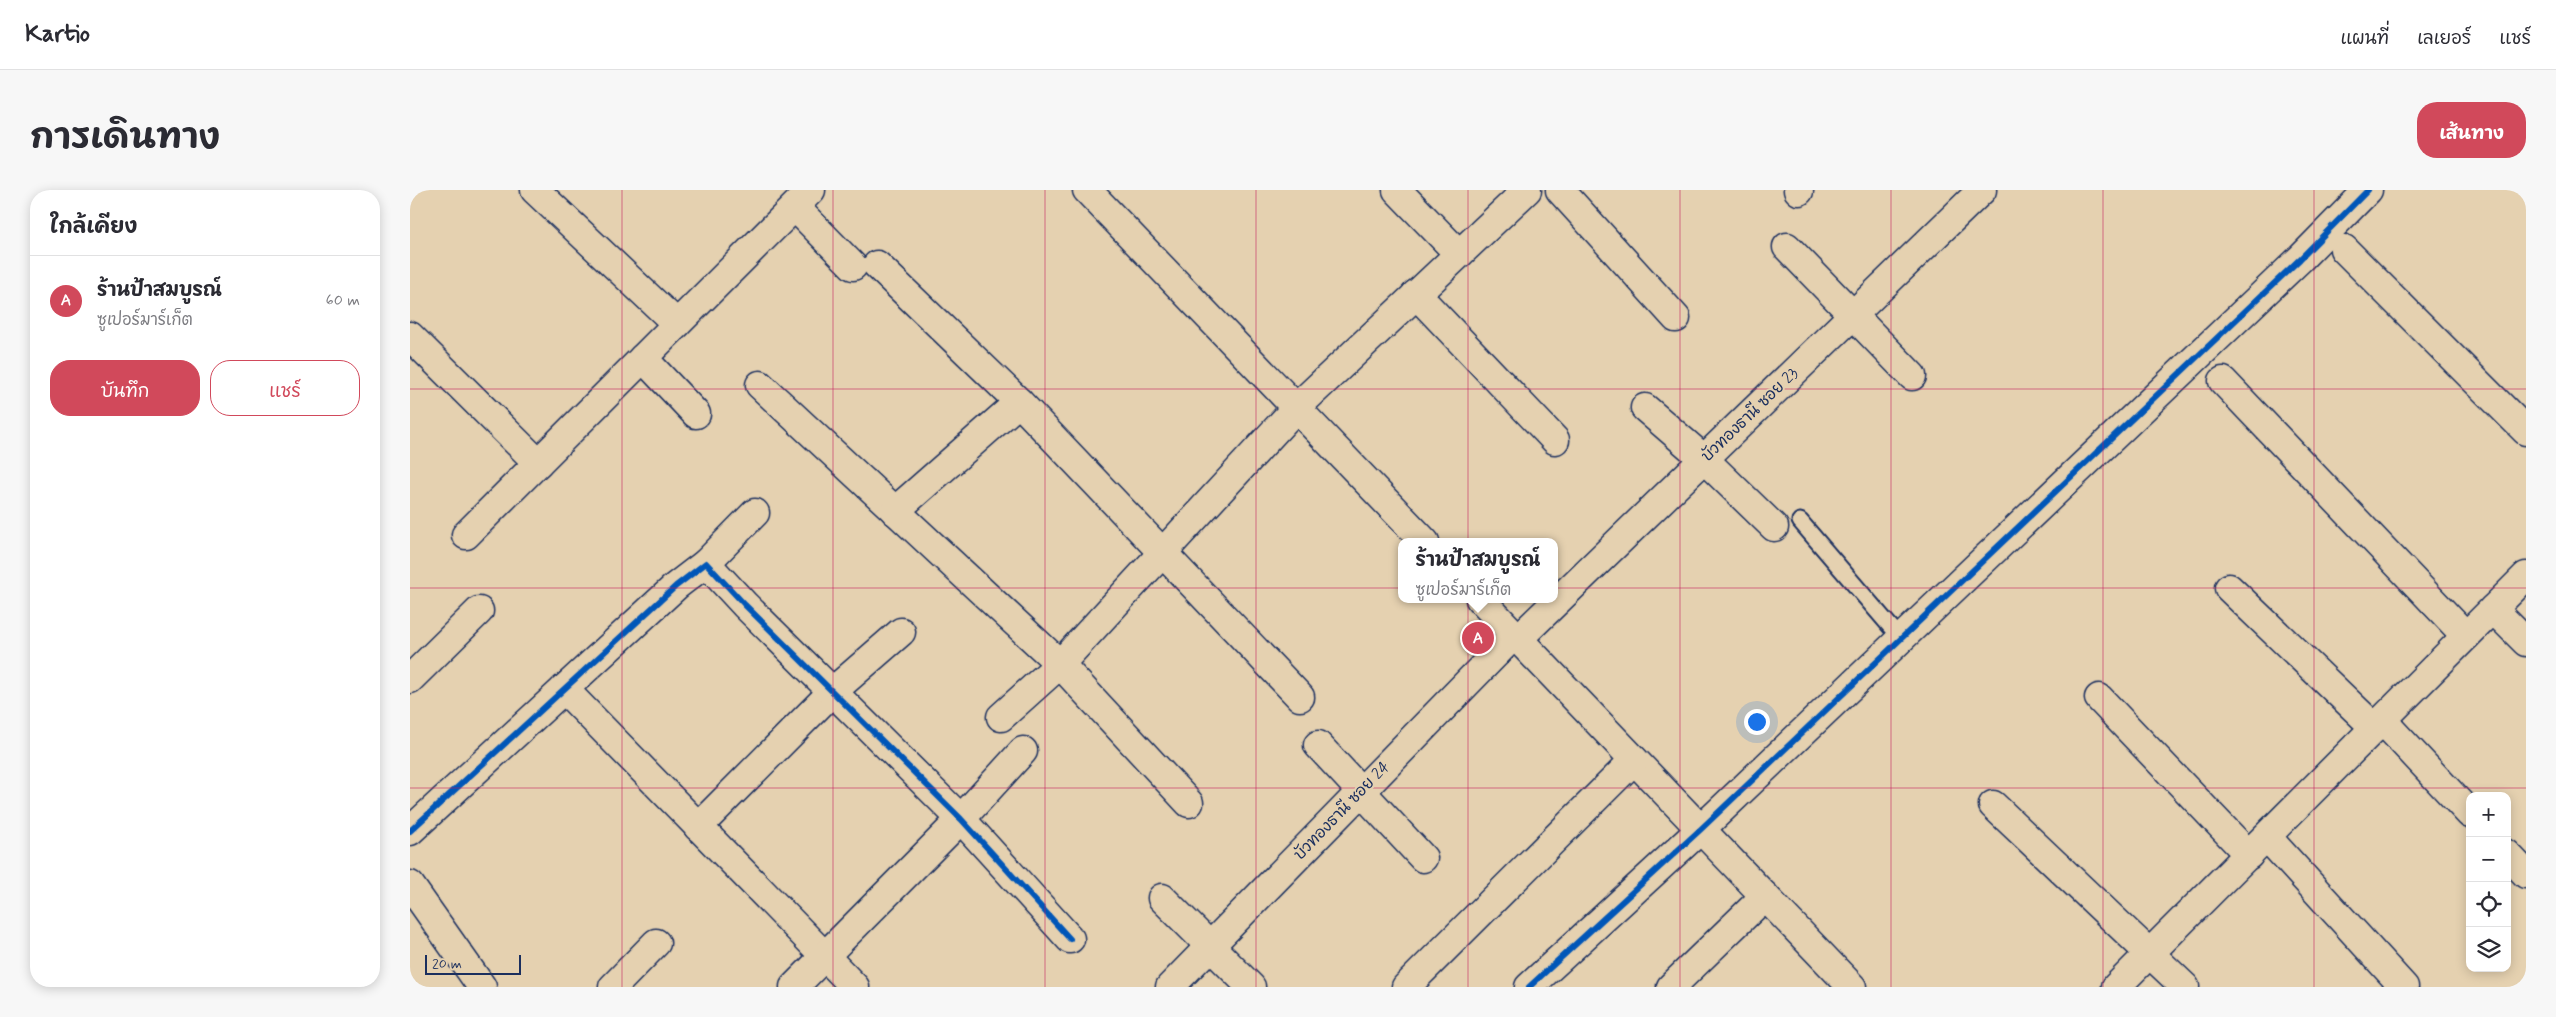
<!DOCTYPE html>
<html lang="th">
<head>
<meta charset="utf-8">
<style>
  body { margin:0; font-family:Mynerve,"Playpen Sans Thai",sans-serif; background:#f7f7f7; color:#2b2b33 }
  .controls { position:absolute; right:15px; bottom:15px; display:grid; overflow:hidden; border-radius:10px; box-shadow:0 2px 12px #0003 }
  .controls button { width:45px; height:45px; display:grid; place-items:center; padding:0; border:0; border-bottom:1px solid #e1e1e2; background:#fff; color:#2b2b33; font:25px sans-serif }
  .scale { position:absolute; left:15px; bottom:12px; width:96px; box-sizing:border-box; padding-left:5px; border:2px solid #1b2f5e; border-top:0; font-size:14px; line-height:18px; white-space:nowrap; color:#1b2f5e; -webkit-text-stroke:4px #e5d1b0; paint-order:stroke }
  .you { position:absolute; left:1346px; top:531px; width:18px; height:18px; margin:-12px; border:4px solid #fff; border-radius:50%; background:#1a73e8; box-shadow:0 0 0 8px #1a73e833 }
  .badge { display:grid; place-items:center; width:32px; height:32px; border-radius:50%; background:#d1495b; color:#fff; font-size:16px; font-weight:700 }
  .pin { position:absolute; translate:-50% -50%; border:2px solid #fff; box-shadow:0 1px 5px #0006 }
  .popup { position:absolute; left:988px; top:348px; width:160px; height:65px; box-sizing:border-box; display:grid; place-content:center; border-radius:10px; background:#fff; filter:drop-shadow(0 1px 4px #0005); font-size:16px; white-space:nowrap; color:#7c7c81 }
  .popup b { font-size:19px; color:#2b2b33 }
  .popup::after { content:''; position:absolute; left:50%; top:100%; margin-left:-10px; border:10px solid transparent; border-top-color:#fff }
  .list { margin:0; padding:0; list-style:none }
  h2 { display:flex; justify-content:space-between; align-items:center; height:65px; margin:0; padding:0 20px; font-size:21px }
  h2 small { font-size:16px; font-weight:400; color:#7c7c81 }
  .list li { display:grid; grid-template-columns:32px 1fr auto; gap:15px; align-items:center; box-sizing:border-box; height:90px; padding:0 20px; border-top:1px solid #e1e1e2 }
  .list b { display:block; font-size:19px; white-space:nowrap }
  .list p { margin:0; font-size:16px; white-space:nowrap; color:#7c7c81 }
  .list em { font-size:16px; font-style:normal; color:#7c7c81 }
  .actions { display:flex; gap:10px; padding:15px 20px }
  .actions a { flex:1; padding:11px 0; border:1px solid #d1495b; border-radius:20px; text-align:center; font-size:18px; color:#d1495b }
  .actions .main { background:#d1495b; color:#fff }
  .icon { flex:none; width:28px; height:28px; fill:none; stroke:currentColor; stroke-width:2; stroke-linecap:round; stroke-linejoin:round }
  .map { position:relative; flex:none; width:2116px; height:797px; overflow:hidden; border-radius:20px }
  header { display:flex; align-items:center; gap:30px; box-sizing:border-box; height:70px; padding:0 25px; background:#fff; border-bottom:1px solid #e1e1e2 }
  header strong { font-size:24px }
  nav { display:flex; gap:28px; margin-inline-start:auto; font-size:18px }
  .intro { display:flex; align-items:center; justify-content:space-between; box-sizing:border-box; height:120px; padding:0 30px }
  h1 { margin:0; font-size:35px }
  .button { padding:12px 22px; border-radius:20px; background:#d1495b; color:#fff; font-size:18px; font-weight:700 }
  main { display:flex; gap:30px; padding:0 30px }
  aside { flex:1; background:#fff; border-radius:20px; box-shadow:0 2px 12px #0003 }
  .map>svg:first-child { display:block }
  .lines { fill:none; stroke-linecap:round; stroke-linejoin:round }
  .service-casing { stroke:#1b2f5e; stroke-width:19 }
  .minor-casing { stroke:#1b2f5e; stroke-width:31 }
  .service { stroke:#e5d1b0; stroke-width:15 }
  .minor { stroke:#e5d1b0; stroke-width:28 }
  .cycleway-casing { stroke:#e5d1b0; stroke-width:9 }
  .cycleway { stroke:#0057b8; stroke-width:6 }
  .grid { fill:none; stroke:#c2185b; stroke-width:1; stroke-opacity:0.55 }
  .labels { text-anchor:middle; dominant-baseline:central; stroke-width:4; stroke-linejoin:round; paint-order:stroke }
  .street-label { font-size:16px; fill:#1b2f5e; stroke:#e5d1b0 }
</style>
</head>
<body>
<header>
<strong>Kartio</strong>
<nav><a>แผนที่</a><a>เลเยอร์</a><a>แชร์</a></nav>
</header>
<div class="intro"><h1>การเดินทาง</h1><a class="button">เส้นทาง</a></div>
<main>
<aside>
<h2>ใกล้เคียง<small></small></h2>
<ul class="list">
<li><span class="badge">A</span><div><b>ร้านป้าสมบูรณ์</b><p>ซูเปอร์มาร์เก็ต</p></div><em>60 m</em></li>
</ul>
<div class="actions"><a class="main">บันทึก</a><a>แชร์</a></div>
</aside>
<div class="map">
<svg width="2116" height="797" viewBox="0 0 2116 797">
  <rect width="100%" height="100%" fill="#e5d1b0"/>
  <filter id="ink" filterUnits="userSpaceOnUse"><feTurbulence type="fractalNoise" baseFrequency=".02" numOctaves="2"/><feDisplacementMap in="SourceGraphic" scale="10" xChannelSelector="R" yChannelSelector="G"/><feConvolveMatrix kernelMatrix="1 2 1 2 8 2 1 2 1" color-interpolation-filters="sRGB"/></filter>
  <g filter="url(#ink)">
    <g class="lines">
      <g class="service-casing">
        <polyline id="service" points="1390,331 1491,449"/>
      </g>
      <g class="minor-casing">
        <g id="minor">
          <polyline points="125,0 267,134"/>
          <polyline points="677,0 1015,352"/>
          <polyline points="987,0 1049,64"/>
          <polyline points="1150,0 1266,128"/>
          <polyline points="1388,0 1389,1"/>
          <polyline points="385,17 443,76"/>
          <polyline points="1377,57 1502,186"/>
          <polyline points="1934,59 2116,241"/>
          <polyline points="467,75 609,212 890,507"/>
          <polyline points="1006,104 1145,250"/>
          <polyline points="0,146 128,273"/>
          <polyline points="233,168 286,224"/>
          <polyline points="1813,191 2056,446"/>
          <polyline points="350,195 650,474 779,613"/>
          <polyline points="1235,218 1294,269 1364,337"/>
          <polyline points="485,321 609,212"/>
          <polyline points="56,345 401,0"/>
          <polyline points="296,373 345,323"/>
          <polyline points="1819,398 1965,538"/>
          <polyline points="1070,409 1442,797"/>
          <polyline points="2083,419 2116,452"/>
          <polyline points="1108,449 1572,0"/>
          <polyline points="0,489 69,421"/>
          <polyline points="154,499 445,797"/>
          <polyline points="1689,508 1839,665"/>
          <polyline points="591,527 650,474 886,218 1117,0"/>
          <polyline points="1973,531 2060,624"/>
          <polyline points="908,555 1013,668"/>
          <polyline points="1583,615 1775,797"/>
          <polyline points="288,637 422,502 491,442"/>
          <polyline points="0,641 266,396 296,373 335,415 551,629 660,749"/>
          <polyline points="1857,647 1994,797"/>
          <polyline points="2097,664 2116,684"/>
          <polyline points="0,695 72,797"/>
          <polyline points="752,708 841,797"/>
          <polyline points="203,797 246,753"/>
          <polyline points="384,797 551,629 613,561"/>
          <polyline points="760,797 1104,445"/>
          <polyline points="996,797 1224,570"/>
          <polyline points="1119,797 1291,639 1890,69 1958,0"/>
          <polyline points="1261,797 1355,706"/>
          <polyline points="1706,797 2116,386"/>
        </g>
      </g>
      <use href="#service" class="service"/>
      <use href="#minor" class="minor"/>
      <g class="cycleway-casing">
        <g id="cycleway">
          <polyline points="0,641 266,396 296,373 335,415 551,629 660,749"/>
          <polyline points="1119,797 1291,639 1890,69 1958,0"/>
        </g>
      </g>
      <use href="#cycleway" class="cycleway"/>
    </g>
  </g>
  <path class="grid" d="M212,0v797M423,0v797M635,0v797M846,0v797M1058,0v797M1270,0v797M1481,0v797M1693,0v797M1904,0v797M0,199h2116M0,398h2116M0,598h2116"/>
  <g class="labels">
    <g class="street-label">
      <text transform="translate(1340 225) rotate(-44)">บัวทองธานี ซอย 23</text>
      <text transform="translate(932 621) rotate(-46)">บัวทองธานี ซอย 24</text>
    </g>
  </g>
</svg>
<div class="controls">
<button>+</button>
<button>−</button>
<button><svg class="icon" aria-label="locate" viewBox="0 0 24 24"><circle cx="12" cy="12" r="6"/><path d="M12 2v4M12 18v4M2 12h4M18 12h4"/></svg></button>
<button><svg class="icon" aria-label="layers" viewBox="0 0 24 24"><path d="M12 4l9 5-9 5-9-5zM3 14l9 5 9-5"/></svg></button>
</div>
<div class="scale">20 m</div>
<div class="you"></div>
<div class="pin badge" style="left:1068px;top:448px">A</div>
<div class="popup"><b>ร้านป้าสมบูรณ์</b>ซูเปอร์มาร์เก็ต</div>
</div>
</main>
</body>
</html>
